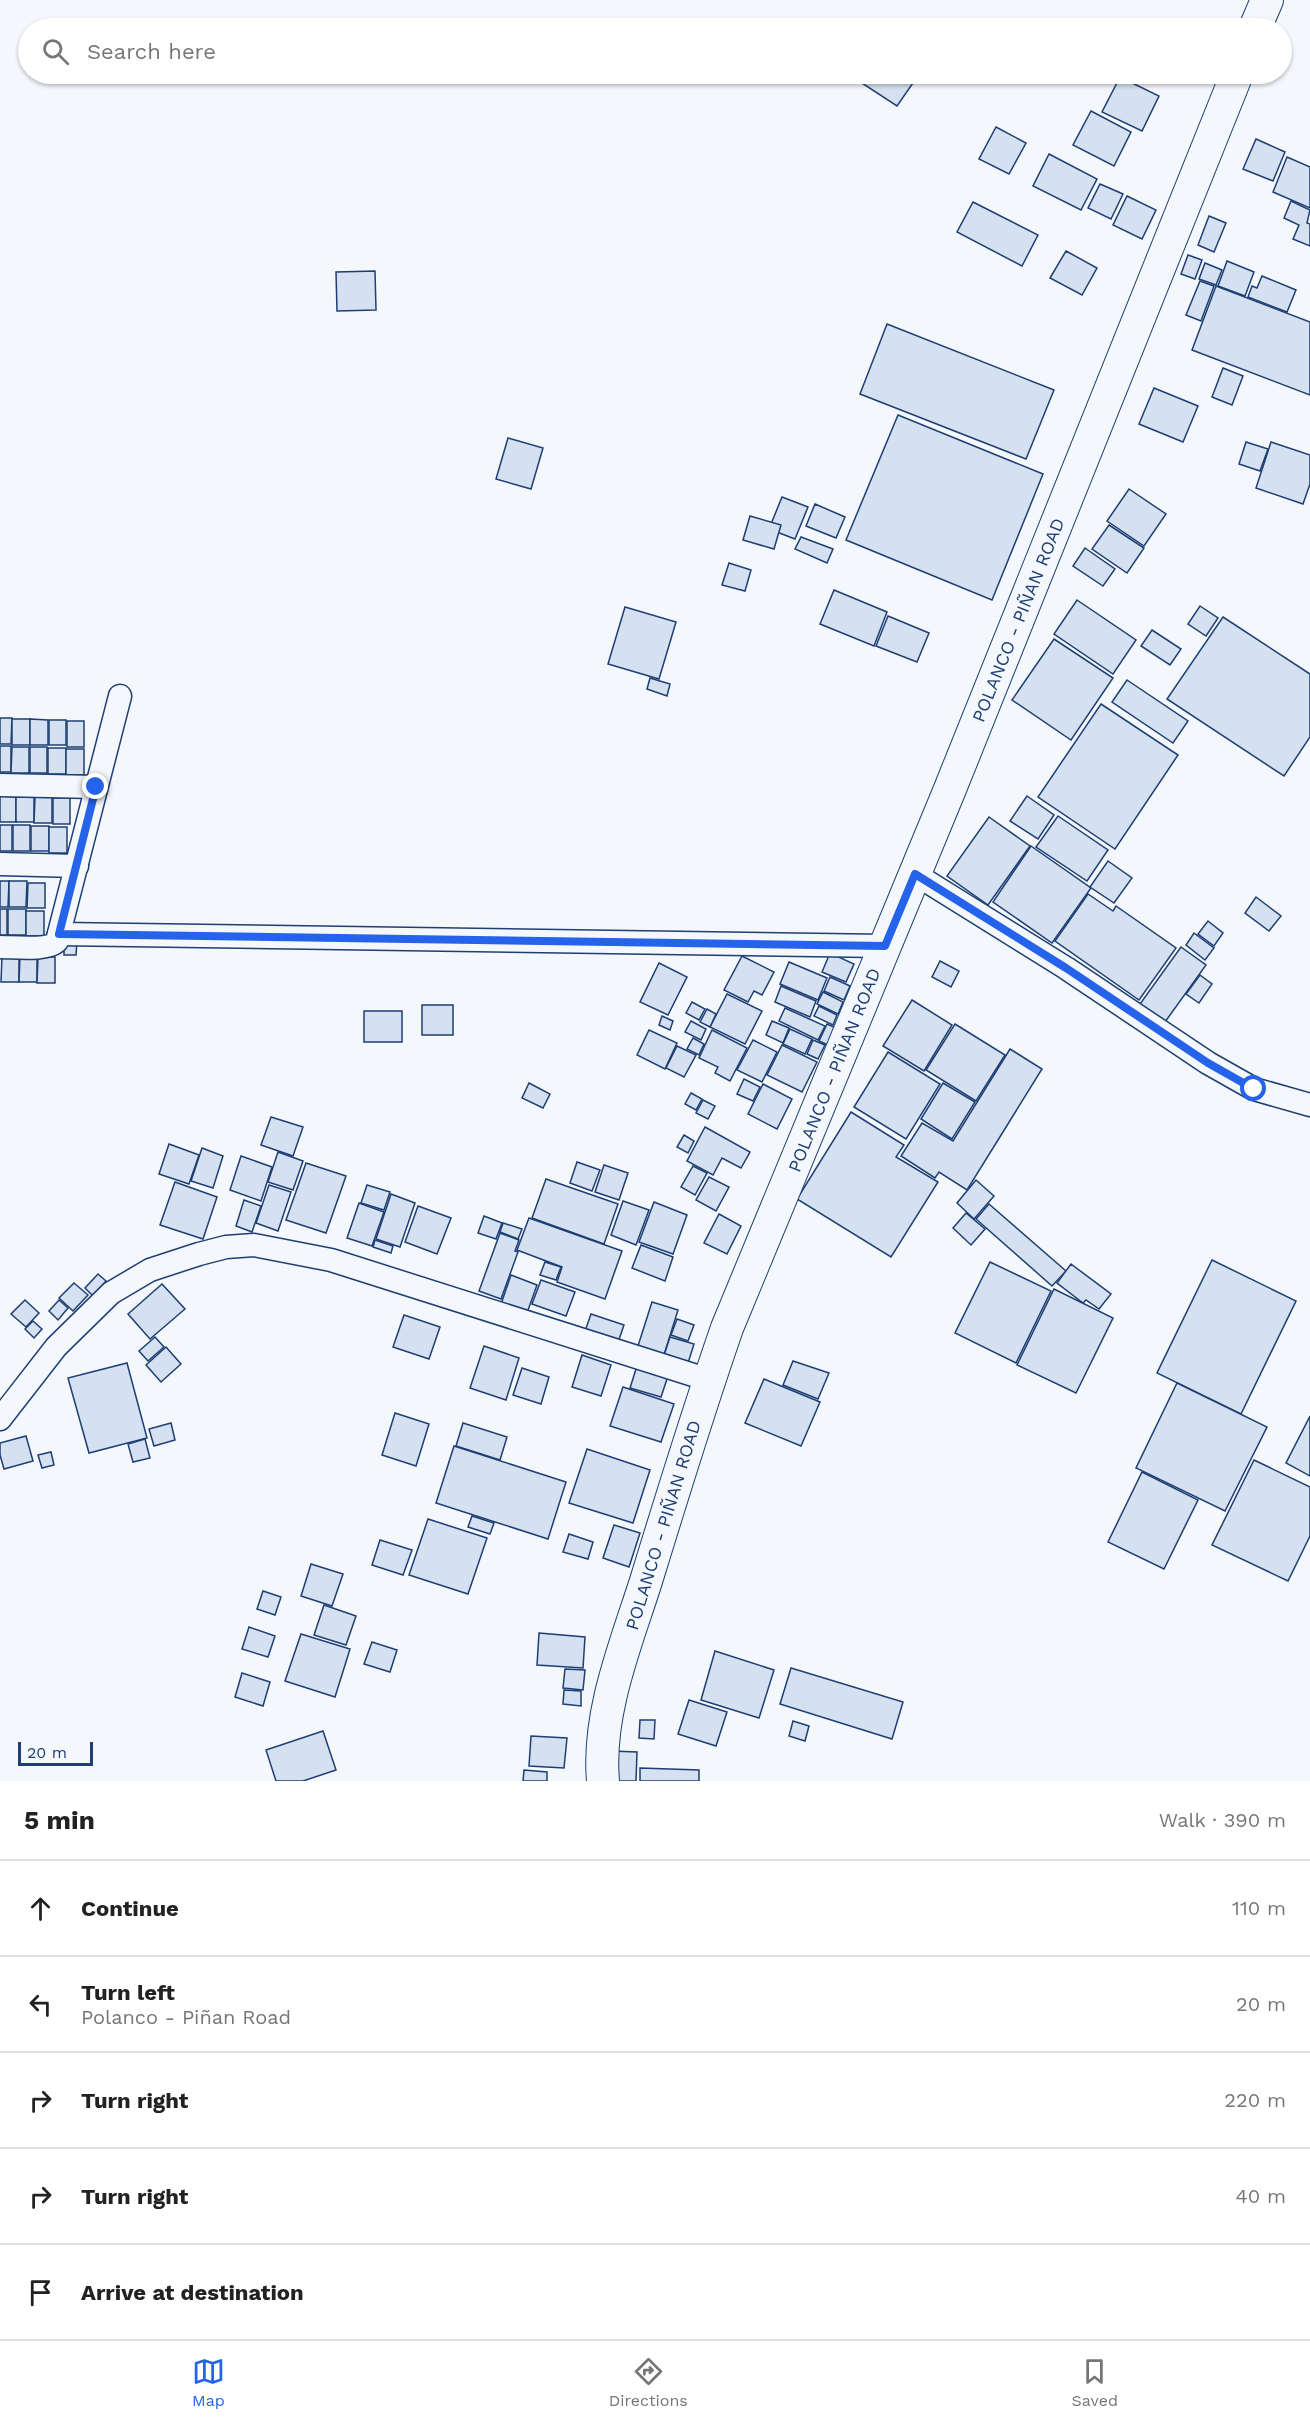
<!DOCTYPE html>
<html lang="en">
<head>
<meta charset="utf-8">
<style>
  body { margin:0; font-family:"Work Sans",sans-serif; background:#f2f2f2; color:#222 }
  .scale { position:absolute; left:18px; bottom:15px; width:75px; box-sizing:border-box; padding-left:6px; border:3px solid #1d3f73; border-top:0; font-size:16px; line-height:21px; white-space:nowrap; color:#1d3f73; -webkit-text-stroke:4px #f4f7fb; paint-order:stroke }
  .stop { position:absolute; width:18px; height:18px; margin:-14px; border:4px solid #2563eb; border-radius:50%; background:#fff }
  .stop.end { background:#2563eb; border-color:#fff; box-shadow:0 2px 6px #0008 }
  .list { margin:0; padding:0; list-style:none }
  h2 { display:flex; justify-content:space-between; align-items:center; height:78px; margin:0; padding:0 24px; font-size:26px }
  h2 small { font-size:20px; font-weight:400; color:#767676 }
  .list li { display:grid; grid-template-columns:39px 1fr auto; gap:18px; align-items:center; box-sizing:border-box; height:96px; padding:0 24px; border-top:2px solid #e0e0e0 }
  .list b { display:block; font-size:22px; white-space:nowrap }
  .list p { margin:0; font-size:20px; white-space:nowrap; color:#767676 }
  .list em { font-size:20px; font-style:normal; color:#767676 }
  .icon { flex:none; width:33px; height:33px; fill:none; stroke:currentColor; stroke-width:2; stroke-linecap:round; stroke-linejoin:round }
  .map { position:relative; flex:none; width:1310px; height:1781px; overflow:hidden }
  .search { position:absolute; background:#fff; box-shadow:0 2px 4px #0004; left:18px; right:18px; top:18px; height:66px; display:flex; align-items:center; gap:15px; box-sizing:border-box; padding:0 21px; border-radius:33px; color:#767676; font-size:22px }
  .sheet { height:558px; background:#fff }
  nav { display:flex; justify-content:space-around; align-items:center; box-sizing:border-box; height:84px; border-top:2px solid #e0e0e0; background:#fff; font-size:16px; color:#767676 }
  nav a { display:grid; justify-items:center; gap:3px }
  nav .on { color:#2563eb }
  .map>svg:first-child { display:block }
  .building { fill:#d5e0f0; stroke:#1d3f73; stroke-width:1.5 }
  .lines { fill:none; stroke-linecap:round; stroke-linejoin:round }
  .street-casing { stroke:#1d3f73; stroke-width:25 }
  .secondary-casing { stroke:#1d3f73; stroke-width:34 }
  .street { stroke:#f4f7fb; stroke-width:22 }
  .secondary { stroke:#f4f7fb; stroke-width:32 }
  .route { stroke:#2563eb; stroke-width:8 }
  .labels { text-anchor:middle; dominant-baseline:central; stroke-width:4.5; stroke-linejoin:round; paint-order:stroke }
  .street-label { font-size:18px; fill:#1d3f73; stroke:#f4f7fb }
</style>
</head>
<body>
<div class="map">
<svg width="1310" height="1781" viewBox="0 0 1310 1781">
  <rect width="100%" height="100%" fill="#f4f7fb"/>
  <g class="building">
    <polygon points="848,74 899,74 913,83 897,106"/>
    <polygon points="1120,77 1159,96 1142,131 1102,112"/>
    <polygon points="1091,111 1131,132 1114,166 1073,145"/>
    <polygon points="996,127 1026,143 1009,174 979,159"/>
    <polygon points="1256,139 1285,152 1273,181 1243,169"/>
    <polygon points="1049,154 1097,179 1081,210 1033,186"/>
    <polygon points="1287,157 1310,167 1310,208 1273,192"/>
    <polygon points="1100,184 1123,194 1111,219 1088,208"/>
    <polygon points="1127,196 1156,210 1142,239 1113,225"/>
    <polygon points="1291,201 1310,210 1307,223 1310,224 1310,246 1293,239 1299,225 1284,218"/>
    <polygon points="973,202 1038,235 1022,266 957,232"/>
    <polygon points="1209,216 1226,223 1214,252 1198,245"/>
    <polygon points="1066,251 1097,268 1082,295 1050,278"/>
    <polygon points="1188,255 1202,260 1195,279 1181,274"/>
    <polygon points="1227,261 1254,272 1245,296 1218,286"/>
    <polygon points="1205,263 1222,270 1216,285 1199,279"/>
    <polygon points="375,271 376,310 337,311 336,272"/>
    <polygon points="1262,276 1296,290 1287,312 1248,297 1252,286 1257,288"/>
    <polygon points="1200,281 1214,286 1201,321 1186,315"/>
    <polygon points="1216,286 1310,322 1310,395 1192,350"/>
    <polygon points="887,324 1054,390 1026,459 860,394"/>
    <polygon points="1223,368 1243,376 1232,405 1212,397"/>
    <polygon points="1154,388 1198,406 1183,442 1139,424"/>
    <polygon points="898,415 1043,474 992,600 846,540"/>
    <polygon points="508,438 543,448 531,489 496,479"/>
    <polygon points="1246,442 1268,449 1260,471 1239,464"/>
    <polygon points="1271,442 1310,455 1310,484 1303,504 1256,488"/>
    <polygon points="1129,489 1166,514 1144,546 1107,521"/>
    <polygon points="782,497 808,507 795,539 769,529"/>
    <polygon points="815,504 845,517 836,538 806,526"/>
    <polygon points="750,516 781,525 774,549 743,540"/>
    <polygon points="1109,525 1144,548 1127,573 1092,549"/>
    <polygon points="801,537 833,549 827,563 795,549"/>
    <polygon points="1085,548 1115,569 1103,586 1073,566"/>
    <polygon points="729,563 751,570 745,591 722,585"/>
    <polygon points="834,590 887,612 874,646 820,624"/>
    <polygon points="1077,600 1136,640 1113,674 1054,634"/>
    <polygon points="1200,606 1218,618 1206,636 1188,624"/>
    <polygon points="625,607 676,622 659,679 608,664"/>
    <polygon points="888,616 929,633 917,662 876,646"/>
    <polygon points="1223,617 1310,674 1310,737 1284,776 1167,699"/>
    <polygon points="1152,630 1181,649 1170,665 1141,646"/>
    <polygon points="1054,639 1113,678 1071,740 1012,700"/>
    <polygon points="650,678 670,684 667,696 647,689"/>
    <polygon points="1127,680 1188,721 1173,743 1112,702"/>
    <polygon points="1101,704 1178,755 1115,849 1038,797"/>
    <polygon points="0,718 12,718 11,744 0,744"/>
    <rect x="12" y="719" width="18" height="26"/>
    <polygon points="30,719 48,720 48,745 30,745"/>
    <rect x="49" y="720" width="17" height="25"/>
    <rect x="67" y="721" width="17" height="26"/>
    <rect x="0" y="746" width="11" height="26"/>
    <polygon points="12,747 29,747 29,773 11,773"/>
    <rect x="30" y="747" width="17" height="26"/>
    <rect x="48" y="748" width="18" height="26"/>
    <rect x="66" y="749" width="18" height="26"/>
    <polygon points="0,796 16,797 16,822 0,822"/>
    <polygon points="1027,796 1054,815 1038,839 1010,821"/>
    <rect x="16" y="797" width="18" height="25"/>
    <polygon points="35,797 52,797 52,823 34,823"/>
    <rect x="53" y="798" width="17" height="26"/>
    <polygon points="1058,816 1108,850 1087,881 1036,847"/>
    <polygon points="989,817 1030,846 988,905 947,876"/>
    <rect x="0" y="825" width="12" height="26"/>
    <rect x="13" y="825" width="17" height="26"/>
    <rect x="31" y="826" width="18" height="25"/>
    <rect x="49" y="827" width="18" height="26"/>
    <polygon points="1031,846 1091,888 1052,943 993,902"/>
    <polygon points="1108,861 1132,878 1114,903 1090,887"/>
    <polygon points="0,881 9,881 8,907 0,907"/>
    <polygon points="9,881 27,881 26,907 9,907"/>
    <polygon points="28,883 45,883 45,908 27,908"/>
    <polygon points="1088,894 1113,911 1116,906 1176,948 1139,1000 1055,941"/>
    <polygon points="1256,897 1281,916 1269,931 1245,913"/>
    <rect x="0" y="909" width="7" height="26"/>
    <rect x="8" y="909" width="18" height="26"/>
    <rect x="26" y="911" width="18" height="25"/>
    <polygon points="1208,921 1223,933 1214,946 1198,934"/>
    <polygon points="1194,933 1214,948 1205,960 1186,945"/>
    <polygon points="64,941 77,941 76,955 64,955"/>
    <polygon points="1181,947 1206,965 1165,1022 1140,1004"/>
    <polygon points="830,953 854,964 846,982 822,972"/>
    <polygon points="2,956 19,956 19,982 1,982"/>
    <polygon points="20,956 37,956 37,982 19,982"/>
    <polygon points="742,956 774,972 762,995 754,991 748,1002 724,990"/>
    <polygon points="38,957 55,957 55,983 37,983"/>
    <polygon points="940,961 959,971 951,987 932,977"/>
    <polygon points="789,962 827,978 818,1000 780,984"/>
    <polygon points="659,963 687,977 668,1015 640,1002"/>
    <polygon points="1200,975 1212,984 1199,1003 1186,994"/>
    <polygon points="830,977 850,986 844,1000 824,991"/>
    <polygon points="781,986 816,1001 810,1017 775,1002"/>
    <polygon points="823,992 843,1002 838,1014 817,1004"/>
    <polygon points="727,994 762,1011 745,1044 710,1027"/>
    <polygon points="912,1000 952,1025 924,1071 883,1046"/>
    <polygon points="692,1002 705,1009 699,1020 686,1013"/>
    <rect x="422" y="1005" width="31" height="30"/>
    <polygon points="819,1006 837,1015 833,1025 814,1016"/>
    <polygon points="785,1008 825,1026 818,1040 779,1021"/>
    <polygon points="707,1009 716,1014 710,1027 700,1022"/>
    <rect x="364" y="1011" width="38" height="31"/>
    <polygon points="662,1016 673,1021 670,1030 659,1025"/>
    <polygon points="691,1021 706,1029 701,1040 685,1032"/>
    <polygon points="772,1021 789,1028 783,1043 766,1035"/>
    <polygon points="827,1024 836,1028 828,1045 819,1041"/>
    <polygon points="955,1024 1005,1055 976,1101 926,1070"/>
    <polygon points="790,1029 812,1039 805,1054 783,1044"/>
    <polygon points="649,1030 677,1043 665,1069 637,1055"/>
    <polygon points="712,1030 747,1048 730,1081 715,1073 718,1067 699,1058"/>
    <polygon points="693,1038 704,1044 699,1055 687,1049"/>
    <polygon points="753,1040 777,1052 762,1082 737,1070"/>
    <polygon points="813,1040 825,1045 818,1059 807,1054"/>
    <polygon points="782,1045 817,1062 802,1092 767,1075"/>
    <polygon points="677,1046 696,1055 684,1077 666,1068"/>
    <polygon points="1010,1049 1042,1069 967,1190 939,1172 935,1178 901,1156 922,1123 953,1141"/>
    <polygon points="888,1052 940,1084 906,1139 854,1107"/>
    <polygon points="744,1079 760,1087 753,1101 737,1094"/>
    <polygon points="529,1083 550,1094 543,1108 522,1098"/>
    <polygon points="943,1083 975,1102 952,1139 921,1119"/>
    <polygon points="763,1084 792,1099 777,1129 748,1114"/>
    <polygon points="691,1093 702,1099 696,1110 685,1104"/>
    <polygon points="703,1100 715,1106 708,1119 696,1113"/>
    <polygon points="851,1112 904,1145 896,1157 938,1182 891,1257 797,1199"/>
    <polygon points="271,1117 303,1127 293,1156 261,1145"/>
    <polygon points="705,1127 750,1152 741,1168 722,1158 713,1175 687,1161"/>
    <polygon points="684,1135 694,1141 688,1153 677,1147"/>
    <polygon points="169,1144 199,1155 189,1184 159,1174"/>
    <polygon points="202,1148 223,1156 213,1188 191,1181"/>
    <polygon points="278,1152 303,1161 293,1190 268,1182"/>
    <polygon points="241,1156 272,1167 261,1201 230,1190"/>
    <polygon points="577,1162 600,1170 592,1191 570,1183"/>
    <polygon points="306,1163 346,1176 326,1233 286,1220"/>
    <polygon points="604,1165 628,1173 619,1200 595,1192"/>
    <polygon points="693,1166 707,1173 695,1195 681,1187"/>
    <polygon points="709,1177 729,1187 716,1211 696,1200"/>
    <polygon points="546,1179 618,1204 604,1244 532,1218"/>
    <polygon points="976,1180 994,1196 974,1219 957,1203"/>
    <polygon points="175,1182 217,1197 203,1239 160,1225"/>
    <polygon points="269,1185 291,1192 278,1231 256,1223"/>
    <polygon points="367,1185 390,1192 384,1210 361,1203"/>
    <polygon points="391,1194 415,1203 400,1247 376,1239"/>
    <polygon points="244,1200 261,1206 252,1232 236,1226"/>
    <polygon points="623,1201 649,1210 636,1245 611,1235"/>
    <polygon points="654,1202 687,1215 673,1254 639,1242"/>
    <polygon points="359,1203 384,1212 372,1246 347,1238"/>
    <polygon points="989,1204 1066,1271 1052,1286 976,1219"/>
    <polygon points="418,1206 451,1218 437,1254 405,1242"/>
    <polygon points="966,1213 985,1229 971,1245 953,1228"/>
    <polygon points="719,1214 741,1226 727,1254 704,1243"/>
    <polygon points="484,1216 502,1223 496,1239 478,1233"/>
    <polygon points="529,1218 622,1251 605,1299 557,1282 562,1267 517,1250"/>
    <polygon points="503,1223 522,1229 518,1239 500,1232"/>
    <polygon points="500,1233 519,1240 515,1251 518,1252 501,1299 479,1291"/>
    <polygon points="375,1240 393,1246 391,1253 373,1247"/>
    <polygon points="641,1245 673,1257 665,1281 632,1268"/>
    <polygon points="1212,1260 1296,1301 1241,1414 1157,1373"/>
    <polygon points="545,1262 561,1267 556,1280 540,1275"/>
    <polygon points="990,1262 1051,1291 1016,1363 955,1333"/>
    <polygon points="1071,1264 1111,1294 1099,1309 1086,1300 1083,1303 1057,1283"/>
    <polygon points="98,1274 106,1281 93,1296 85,1288"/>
    <polygon points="511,1275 537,1285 527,1313 501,1304"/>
    <polygon points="541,1280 575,1292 566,1316 532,1304"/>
    <polygon points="74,1283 88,1295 73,1311 59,1298"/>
    <polygon points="162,1284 185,1309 150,1339 128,1314"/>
    <polygon points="1054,1289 1113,1318 1076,1393 1017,1365"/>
    <polygon points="25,1300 39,1313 26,1327 11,1314"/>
    <polygon points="59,1300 68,1308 58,1320 49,1311"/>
    <polygon points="652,1302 678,1310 663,1358 637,1349"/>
    <polygon points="591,1314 624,1325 616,1348 583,1337"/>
    <polygon points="404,1315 440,1327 429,1359 393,1347"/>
    <polygon points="677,1319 694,1325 688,1341 671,1335"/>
    <polygon points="33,1321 42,1329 34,1338 25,1329"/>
    <polygon points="155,1337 164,1347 148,1361 139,1351"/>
    <polygon points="670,1337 694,1344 683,1379 659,1371"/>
    <polygon points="484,1346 519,1358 506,1400 470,1388"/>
    <polygon points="166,1347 181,1364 161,1382 146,1365"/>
    <polygon points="582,1355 611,1365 601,1396 572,1387"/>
    <polygon points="793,1361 829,1373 818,1399 783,1385"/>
    <polygon points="127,1363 147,1438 89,1453 68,1378"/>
    <polygon points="637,1366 668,1376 661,1397 630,1388"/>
    <polygon points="522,1368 549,1377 541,1404 513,1395"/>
    <polygon points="764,1379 820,1402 801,1446 745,1423"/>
    <polygon points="1177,1383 1267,1427 1225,1511 1136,1468"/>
    <polygon points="623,1387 674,1404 661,1442 610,1426"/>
    <polygon points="395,1413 429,1424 416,1466 382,1455"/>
    <polygon points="1310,1416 1310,1476 1286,1463"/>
    <polygon points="171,1423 175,1440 154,1446 149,1429"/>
    <polygon points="463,1423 507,1437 500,1460 456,1446"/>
    <polygon points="26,1436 33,1461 4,1469 0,1455 0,1443"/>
    <polygon points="145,1439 150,1458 133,1462 128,1444"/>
    <polygon points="454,1446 566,1482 548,1539 436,1503"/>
    <polygon points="587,1449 650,1470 633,1523 569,1503"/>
    <polygon points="51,1452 54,1465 42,1468 38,1455"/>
    <polygon points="1254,1460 1310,1487 1310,1536 1288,1581 1212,1545"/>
    <polygon points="1142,1472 1198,1500 1164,1569 1108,1542"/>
    <polygon points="472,1516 494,1523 490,1534 468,1527"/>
    <polygon points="428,1519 487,1538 468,1594 409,1575"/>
    <polygon points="614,1525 640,1533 629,1567 603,1558"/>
    <polygon points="569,1534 593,1542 588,1559 563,1552"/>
    <polygon points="380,1540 412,1550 403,1575 372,1565"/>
    <polygon points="311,1564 343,1574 332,1606 301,1596"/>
    <polygon points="263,1591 281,1597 275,1615 257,1609"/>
    <polygon points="324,1605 356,1616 346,1645 314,1635"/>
    <polygon points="249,1627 275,1636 268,1657 242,1649"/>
    <polygon points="539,1633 585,1637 583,1668 537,1665"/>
    <polygon points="301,1634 350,1649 335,1697 285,1681"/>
    <polygon points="372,1642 397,1650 390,1672 364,1664"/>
    <polygon points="715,1651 774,1670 759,1718 701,1700"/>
    <polygon points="791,1668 903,1702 892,1739 780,1704"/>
    <polygon points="565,1669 585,1670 583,1690 563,1688"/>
    <polygon points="242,1673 270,1682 263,1706 235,1697"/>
    <polygon points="564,1690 581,1691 581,1706 563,1704"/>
    <polygon points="689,1700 727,1712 716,1746 678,1734"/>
    <polygon points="640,1720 655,1720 654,1739 639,1738"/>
    <polygon points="793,1721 809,1726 805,1741 789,1736"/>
    <polygon points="323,1731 336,1770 303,1781 276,1781 266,1750"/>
    <polygon points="531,1736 567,1738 564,1768 529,1766"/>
    <polygon points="612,1751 637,1752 636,1781 611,1781"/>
    <polygon points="640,1768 699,1770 699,1781 640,1781"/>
    <polygon points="524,1770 547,1772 547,1781 523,1781"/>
  </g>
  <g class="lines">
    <g class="street-casing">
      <g id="street">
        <polyline points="0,785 96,787"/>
        <polyline points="0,864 77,866"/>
        <polyline points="915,874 1066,968 1208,1063 1254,1089 1310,1105"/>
        <polyline points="59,934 885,946"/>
        <path d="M0,947c14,0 49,4 57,-6l63,-245"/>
        <polyline points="0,1419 56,1347 111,1293 150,1270 199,1254 226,1247 254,1245 331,1260 709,1380"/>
      </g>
    </g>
    <g class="secondary-casing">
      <g id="secondary">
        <polyline points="1255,28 1267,0"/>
        <path d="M603,1781c-6,-68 23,-137 43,-200 26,-85 52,-169 81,-253l223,-539 287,-715"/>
      </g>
    </g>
    <use href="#street" class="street"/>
    <use href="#secondary" class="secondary"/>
  </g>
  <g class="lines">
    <polyline class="route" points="96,787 59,934 885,946 915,874 1066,968 1208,1063 1254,1089"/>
  </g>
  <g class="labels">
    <g class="street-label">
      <text transform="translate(1018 620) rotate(-68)">POLANCO - PIÑAN ROAD</text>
      <text transform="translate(834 1070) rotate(-68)">POLANCO - PIÑAN ROAD</text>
      <text transform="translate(663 1525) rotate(-73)">POLANCO - PIÑAN ROAD</text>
    </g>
  </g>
</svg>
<div class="scale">20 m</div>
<div class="stop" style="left:1254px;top:1089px"></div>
<div class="stop end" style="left:96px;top:787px"></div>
<div class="search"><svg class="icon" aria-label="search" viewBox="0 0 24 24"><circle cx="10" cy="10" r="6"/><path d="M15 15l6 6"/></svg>Search here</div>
</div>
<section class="sheet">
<h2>5 min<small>Walk · 390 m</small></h2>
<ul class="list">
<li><svg class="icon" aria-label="ahead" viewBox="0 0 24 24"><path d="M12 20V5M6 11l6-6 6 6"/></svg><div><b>Continue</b></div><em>110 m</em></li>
<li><svg class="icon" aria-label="left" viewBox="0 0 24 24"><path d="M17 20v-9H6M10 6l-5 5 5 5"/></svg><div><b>Turn left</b><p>Polanco - Piñan Road</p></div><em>20 m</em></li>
<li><svg class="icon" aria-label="right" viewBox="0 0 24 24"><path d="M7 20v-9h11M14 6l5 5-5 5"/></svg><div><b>Turn right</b></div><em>220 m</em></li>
<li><svg class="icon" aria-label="right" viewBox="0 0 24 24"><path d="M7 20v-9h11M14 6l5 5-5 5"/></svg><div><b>Turn right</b></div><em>40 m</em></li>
<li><svg class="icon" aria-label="arrive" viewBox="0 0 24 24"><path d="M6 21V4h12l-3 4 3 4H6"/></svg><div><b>Arrive at destination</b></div></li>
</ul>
</section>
<nav>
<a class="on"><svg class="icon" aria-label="map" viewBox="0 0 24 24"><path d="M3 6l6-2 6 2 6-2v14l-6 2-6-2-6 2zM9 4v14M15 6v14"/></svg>Map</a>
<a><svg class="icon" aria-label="directions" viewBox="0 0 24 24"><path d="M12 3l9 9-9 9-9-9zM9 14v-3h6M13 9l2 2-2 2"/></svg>Directions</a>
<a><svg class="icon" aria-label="saved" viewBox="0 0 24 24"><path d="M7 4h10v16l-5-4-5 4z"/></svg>Saved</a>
</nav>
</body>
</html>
